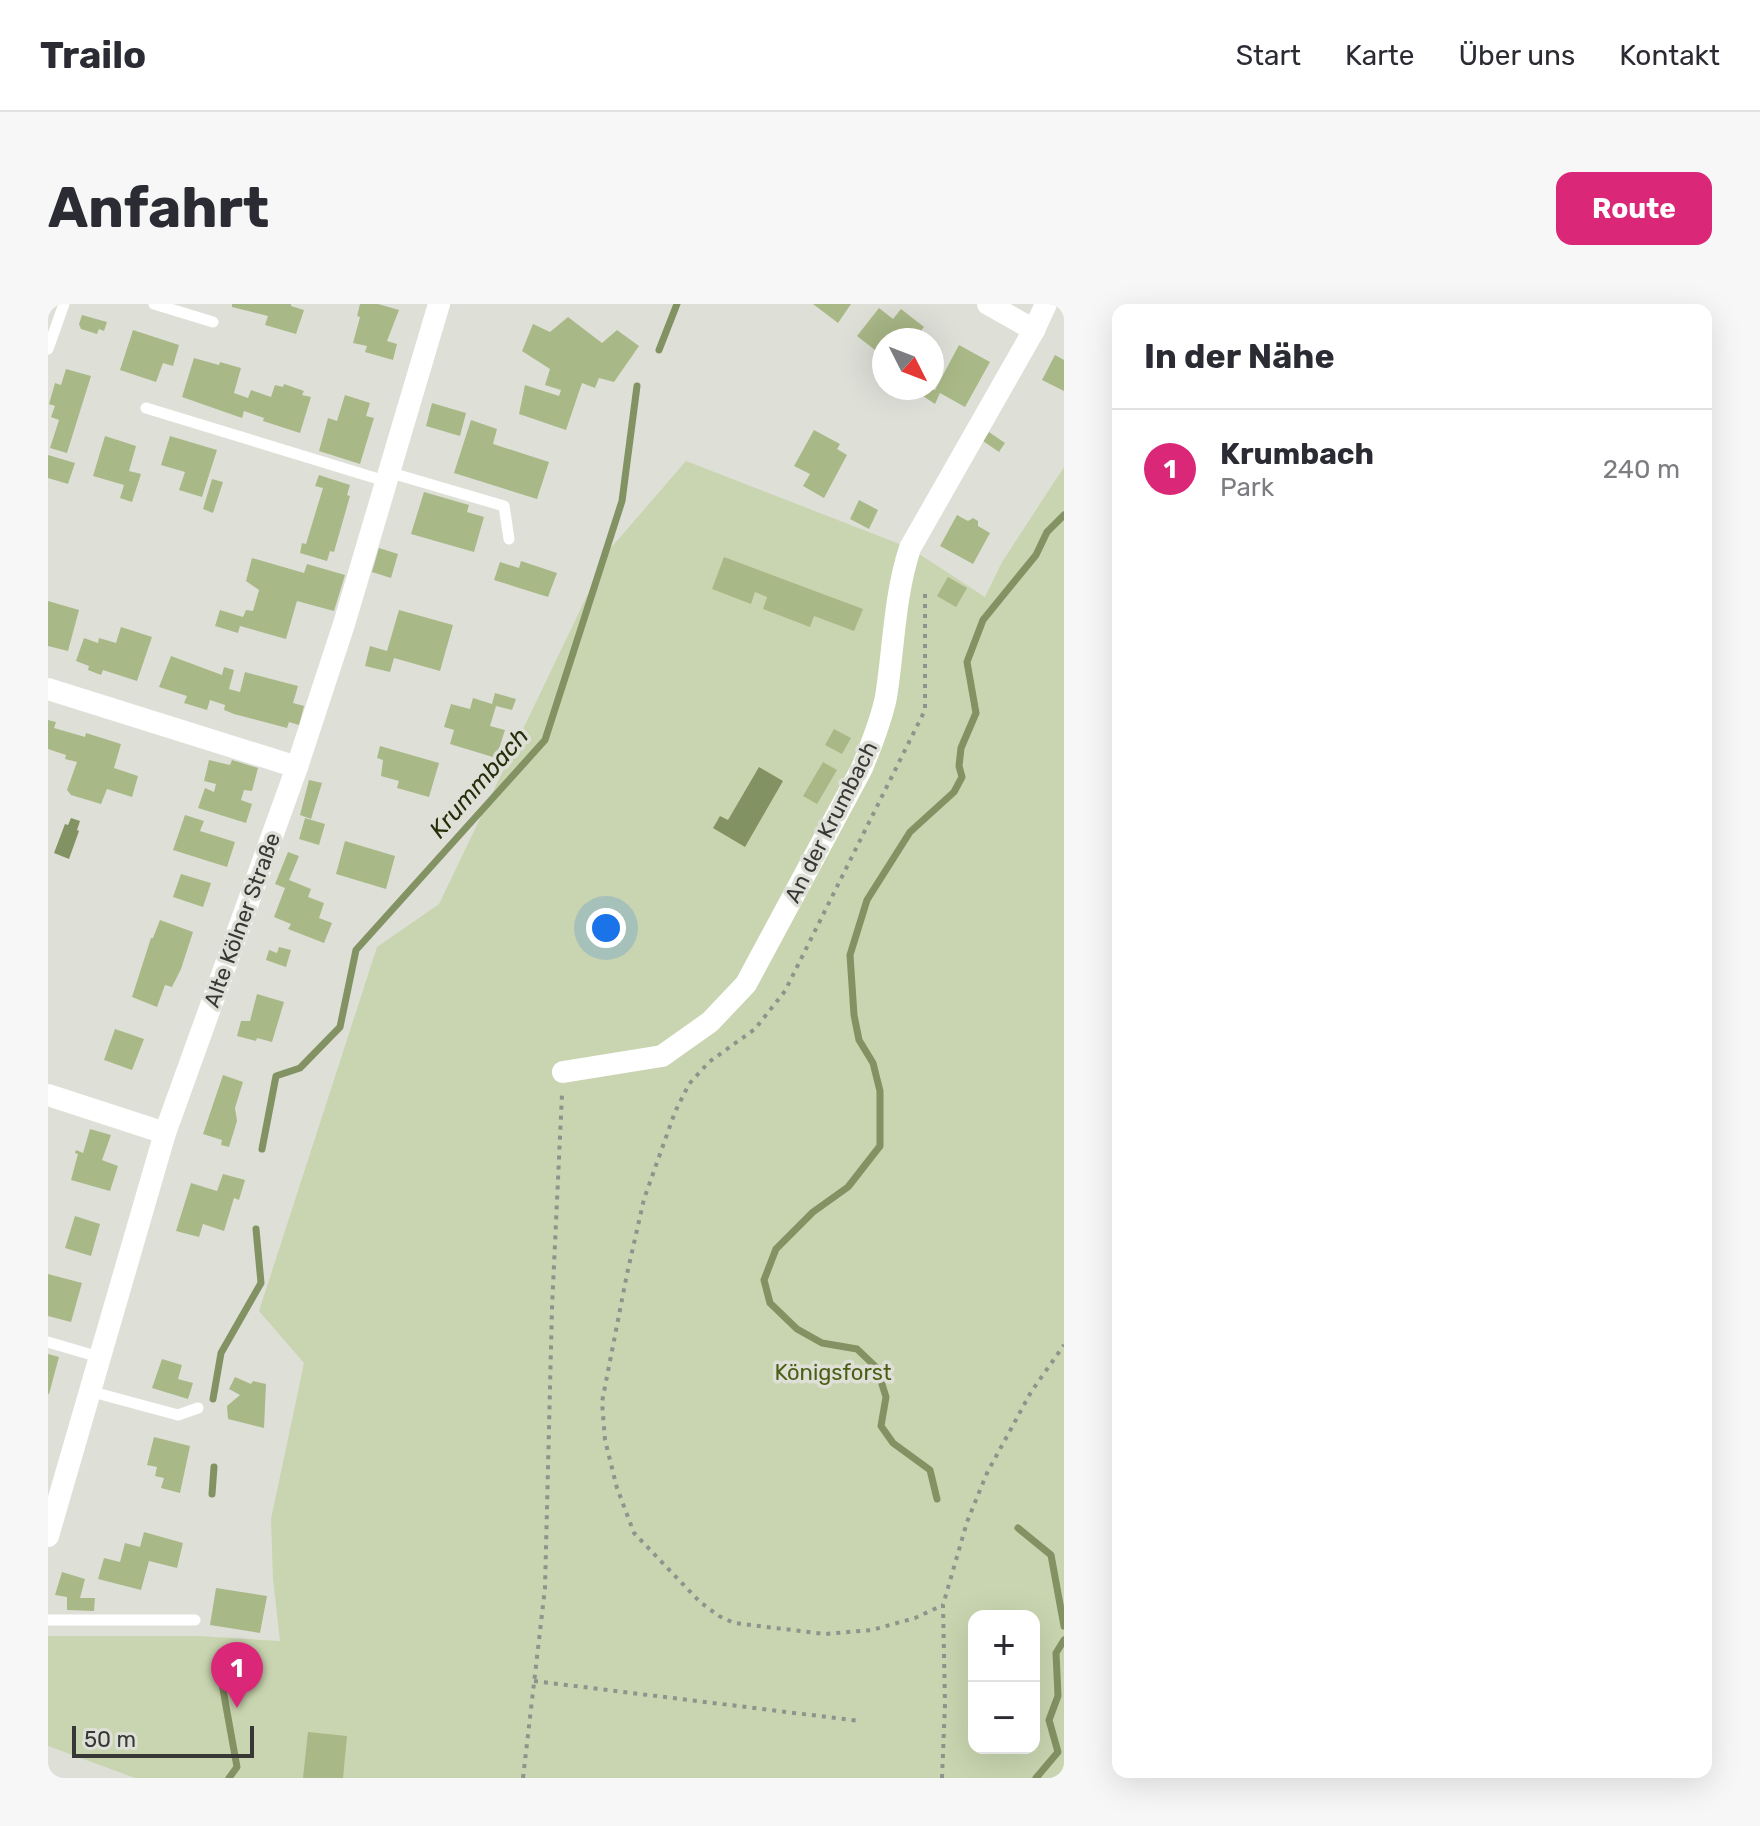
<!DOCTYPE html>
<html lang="de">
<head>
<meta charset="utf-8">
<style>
  body { margin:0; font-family:Rubik,sans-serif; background:#f7f7f7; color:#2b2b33 }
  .controls { position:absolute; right:24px; bottom:24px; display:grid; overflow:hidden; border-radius:16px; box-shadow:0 8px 32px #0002 }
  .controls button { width:72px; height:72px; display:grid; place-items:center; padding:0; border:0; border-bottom:2px solid #e1e1e2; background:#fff; color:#2b2b33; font:40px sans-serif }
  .compass { position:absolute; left:824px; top:24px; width:72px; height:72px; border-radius:50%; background:#fff; box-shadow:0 8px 32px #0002; rotate:132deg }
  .scale { position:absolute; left:24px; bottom:20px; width:182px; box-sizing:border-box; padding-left:8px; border:4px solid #373835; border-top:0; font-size:22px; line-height:28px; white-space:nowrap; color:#373835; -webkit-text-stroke:6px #dee0d8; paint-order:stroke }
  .you { position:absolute; left:558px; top:624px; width:28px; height:28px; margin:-20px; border:6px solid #fff; border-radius:50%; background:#1a73e8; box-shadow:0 0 0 12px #1a73e833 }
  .badge { display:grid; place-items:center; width:52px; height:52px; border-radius:50%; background:#db2777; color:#fff; font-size:26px; font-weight:700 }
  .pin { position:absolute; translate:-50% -66px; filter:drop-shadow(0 2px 4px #0008) }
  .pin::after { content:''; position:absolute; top:42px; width:28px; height:24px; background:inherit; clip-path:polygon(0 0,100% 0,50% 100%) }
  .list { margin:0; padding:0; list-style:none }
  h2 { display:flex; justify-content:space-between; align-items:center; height:104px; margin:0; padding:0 32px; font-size:34px }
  h2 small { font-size:26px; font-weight:400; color:#7c7c81 }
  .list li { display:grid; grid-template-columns:52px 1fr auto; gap:24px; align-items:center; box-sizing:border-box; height:120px; padding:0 32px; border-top:2px solid #e1e1e2 }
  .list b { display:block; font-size:30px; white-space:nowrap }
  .list p { margin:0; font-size:26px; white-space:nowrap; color:#7c7c81 }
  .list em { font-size:26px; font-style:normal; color:#7c7c81 }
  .map { position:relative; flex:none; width:1016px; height:1474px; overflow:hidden; border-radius:16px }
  header { display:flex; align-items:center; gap:48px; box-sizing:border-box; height:112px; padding:0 40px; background:#fff; border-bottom:2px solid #e1e1e2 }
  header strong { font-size:38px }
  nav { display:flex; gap:44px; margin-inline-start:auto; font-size:28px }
  .intro { display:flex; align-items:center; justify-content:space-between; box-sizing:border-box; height:192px; padding:0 48px }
  h1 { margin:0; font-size:56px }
  .button { padding:20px 36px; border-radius:16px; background:#db2777; color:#fff; font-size:28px; font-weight:700 }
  main { display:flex; gap:48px; padding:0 48px }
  aside { flex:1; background:#fff; border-radius:16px; box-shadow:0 8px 32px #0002 }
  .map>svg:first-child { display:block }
  .green { fill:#c9d5b0; fill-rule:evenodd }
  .water { fill:#839263 }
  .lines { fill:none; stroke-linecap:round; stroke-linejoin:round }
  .stream { stroke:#839263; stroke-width:7 }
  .building { fill:#a9b887 }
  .path { stroke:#90928c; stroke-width:4; stroke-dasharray:4 6; stroke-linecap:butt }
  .lane { stroke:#fff; stroke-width:11 }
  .street { stroke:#fff; stroke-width:22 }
  .labels { text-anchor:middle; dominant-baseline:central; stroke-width:7; stroke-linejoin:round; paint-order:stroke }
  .street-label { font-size:22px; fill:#373835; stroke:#dee0d8 }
  .park-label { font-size:22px; fill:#4c5e14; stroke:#dee0d8 }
  .water-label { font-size:24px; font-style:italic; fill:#252e08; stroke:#dee0d8 }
</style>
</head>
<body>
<header>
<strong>Trailo</strong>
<nav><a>Start</a><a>Karte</a><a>Über uns</a><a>Kontakt</a></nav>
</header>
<div class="intro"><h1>Anfahrt</h1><a class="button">Route</a></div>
<main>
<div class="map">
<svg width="1016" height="1474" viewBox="0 0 1016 1474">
  <rect width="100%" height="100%" fill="#dee0d8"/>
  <path class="green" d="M638,157l224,87 75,49 17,-35 62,-95v1311h-929l-87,-32v-110h150l82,5 -7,-62 -2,-60 33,-156 -45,-52 118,-364 62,-43 170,-354zM926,1312h60v132h-60z"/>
  <g class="water">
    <polygon points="711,463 735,477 697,543 665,524 672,512 680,516"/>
    <polygon points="23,514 32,517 29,526 31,527 21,555 6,549 17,520 20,521"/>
  </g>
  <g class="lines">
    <g class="stream">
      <polyline points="611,46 629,0"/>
      <polyline points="214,845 228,772 252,764 292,723 308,646 497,436 574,197 589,82"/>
      <polyline points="165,1095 173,1049 213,979 208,925"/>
      <polyline points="164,1190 166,1163"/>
      <polyline points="889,1195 882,1166 845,1139 833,1122 838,1093 829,1064 809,1045 774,1039 749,1025 722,999 716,976 728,945 765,908 800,883 832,842 832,787 825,759 811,736 806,711 802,651 819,596 862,528 906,488 914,473 911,462 913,444 928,409 919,358 935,316 988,251 999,228 1016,211"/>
      <polyline points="970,1224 1003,1251 1016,1322"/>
      <polyline points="172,1369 189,1463 181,1474"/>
      <polyline points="988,1474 1010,1448 1001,1416 1010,1392 1008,1349 1016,1336"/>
    </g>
  </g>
  <g class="building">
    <polygon points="184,0 243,0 243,2 256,6 248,30 217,21 220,12 184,3"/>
    <polygon points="312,0 330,0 351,6 339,37 349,40 345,56 317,48 319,42 305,39 312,13 309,12"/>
    <polygon points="765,0 803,0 790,19"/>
    <polygon points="831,4 845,15 853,5 876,23 866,36 836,36 836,53 809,32"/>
    <polygon points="34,11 59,18 56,27 51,25 49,30 33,25 31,20"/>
    <polygon points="520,13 554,39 569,26 591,42 566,78 551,74 547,84 534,79 518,126 471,110 477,81 511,92 513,86 497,81 502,65 474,47 485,20 502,28"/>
    <polygon points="85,26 131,41 125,62 115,59 108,78 72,66"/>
    <polygon points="911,41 942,58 917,103 892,89 887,100 863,84 887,86"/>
    <polygon points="1007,51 1016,56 1016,87 994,76"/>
    <polygon points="146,54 171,61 172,58 193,64 186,89 200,94 203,86 223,93 227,81 235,83 236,80 256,87 254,91 263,93 252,129 215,117 216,114 196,107 194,114 134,93"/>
    <polygon points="18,65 43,72 19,149 2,144 11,116 3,113 7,102 1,100 7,79 13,81"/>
    <polygon points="297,91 322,99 318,112 326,114 312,160 271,147 280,114 289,117"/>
    <polygon points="384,99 418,109 412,132 378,122"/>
    <polygon points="423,116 449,125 445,140 501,158 489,195 406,169"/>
    <polygon points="766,126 792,140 789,145 799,151 776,194 755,182 762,170 746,162"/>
    <polygon points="941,128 957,139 951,148 935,137"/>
    <polygon points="57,132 88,142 81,167 93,170 84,198 72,194 76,181 45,172"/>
    <polygon points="122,132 169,146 154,193 131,186 137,168 113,161"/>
    <polygon points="0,151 27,159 20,180 0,174"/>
    <polygon points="271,171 302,181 299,191 302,192 286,248 282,247 279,257 252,249 254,239 258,240 275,184 267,182"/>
    <polygon points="164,175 175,178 165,209 155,205"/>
    <polygon points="376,188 421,201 419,208 436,213 426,248 363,230"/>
    <polygon points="811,196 830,206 821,225 802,215"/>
    <polygon points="909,211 920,217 925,214 930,217 930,222 942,229 925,260 892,242"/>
    <polygon points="331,244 350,250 343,274 324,268"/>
    <polygon points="676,253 815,305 806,327 766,312 762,323 715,305 719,293 707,288 703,300 664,285"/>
    <polygon points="204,254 256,269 259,260 297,271 286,307 249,297 238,335 192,322 190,329 167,322 172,306 195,313 198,306 205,307 211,286 198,277"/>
    <polygon points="473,257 509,269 500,293 446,276 452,258 471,264"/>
    <polygon points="900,273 919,284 908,303 889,292"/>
    <polygon points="0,297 31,306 20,347 0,342"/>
    <polygon points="351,306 405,321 392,367 346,354 342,368 317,362 322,342 339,347"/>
    <polygon points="73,323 104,333 89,377 55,366 53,371 40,366 41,362 28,357 36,334 50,339 51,334 68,339"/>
    <polygon points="123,352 174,371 176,363 186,366 181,385 192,388 197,368 250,382 245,399 256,402 251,421 241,418 239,424 186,410 176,406 177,401 162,396 159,406 136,399 139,392 111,383"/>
    <polygon points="447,389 468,395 464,406 448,402 442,422 457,426 448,454 402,440 406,426 396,423 403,400 422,405 425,394 444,400"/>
    <polygon points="0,416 8,418 6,424 37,433 38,429 73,440 66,464 90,472 84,493 59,485 53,500 23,491 19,486 29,458 17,455 18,451 0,445"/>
    <polygon points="786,425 803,434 794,450 777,441"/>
    <polygon points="332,442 391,459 381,493 349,484 351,477 333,472 335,456 329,454"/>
    <polygon points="161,456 182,461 184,456 210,464 204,487 196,486 193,496 204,500 198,519 150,504 157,484 166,488 168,480 156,477"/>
    <polygon points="775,458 789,466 769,500 755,492"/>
    <polygon points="261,476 274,479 263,515 252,511"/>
    <polygon points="137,511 156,517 152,527 187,538 179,563 125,546"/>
    <polygon points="257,514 277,520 271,541 251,535"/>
    <polygon points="297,537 347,552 338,585 288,570"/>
    <polygon points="240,548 251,552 241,576 263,585 260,593 276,599 271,614 284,619 276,639 240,625 243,620 226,613 237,584 227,580"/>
    <polygon points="133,570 163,579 155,603 125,593"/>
    <polygon points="112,616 145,628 133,665 124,683 117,681 109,703 84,693 103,634 105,634"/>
    <polygon points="231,643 243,646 238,663 218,656 221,646 229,649"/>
    <polygon points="209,690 236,698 224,738 209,734 208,737 189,732 193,717 202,717"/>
    <polygon points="67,725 96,735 84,766 56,756"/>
    <polygon points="175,771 195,778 187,804 189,817 181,843 173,841 174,836 155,830"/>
    <polygon points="42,825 63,831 54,856 70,862 62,887 23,876 30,850 27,849 28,846 35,849"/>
    <polygon points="175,870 197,876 191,896 186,894 176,927 155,920 151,933 128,927 143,879 169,887"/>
    <polygon points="27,912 52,920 43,952 17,944"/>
    <polygon points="0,970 34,979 23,1018 0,1012"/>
    <polygon points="0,1050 11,1053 1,1090 0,1090"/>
    <polygon points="114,1055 134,1061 130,1075 145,1079 140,1095 104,1084"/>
    <polygon points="187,1073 203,1080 205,1077 218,1080 216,1124 180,1115 179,1102 192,1091 181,1085"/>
    <polygon points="106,1133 142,1142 132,1189 113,1184 116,1174 107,1172 109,1163 99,1161"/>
    <polygon points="96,1228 135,1239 129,1264 101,1257 93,1286 50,1275 56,1254 72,1258 77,1239 92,1243"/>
    <polygon points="14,1268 37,1275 32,1294 47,1294 46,1307 19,1306 19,1293 7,1291"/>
    <polygon points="168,1284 219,1292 212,1329 162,1321"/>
    <polygon points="260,1428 299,1432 295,1474 255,1474"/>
  </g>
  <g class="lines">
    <g class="path">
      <polyline points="877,290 877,406 737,687 707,725 661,758 641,780 627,808 596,895 579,970 554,1098 557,1136 569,1184 586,1229 652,1298 671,1312 686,1319 777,1330 824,1326 867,1314 895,1301"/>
      <polyline points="486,1377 812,1417"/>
      <polyline points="475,1474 497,1284 504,1004 514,790"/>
      <polyline points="894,1474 897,1400 895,1301 919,1218 939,1169 983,1088 1016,1041"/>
    </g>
    <g class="lane">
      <polyline points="106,0 165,18"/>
      <polyline points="0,45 16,0"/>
      <polyline points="98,104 337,177"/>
      <polyline points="340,168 456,202 461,235"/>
      <polyline points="0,1038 51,1053"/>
      <polyline points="41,1087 130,1111 150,1104"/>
      <polyline points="0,1316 147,1316"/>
    </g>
    <g class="street">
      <polyline points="940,0 986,26"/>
      <polyline points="0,385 249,463"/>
      <path d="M515,768l99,-16 48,-34 36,-38 116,-216c9,-23 19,-46 24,-71 8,-50 8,-100 24,-149l124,-218 12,-26"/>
      <polyline points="0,791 117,829"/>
      <polyline points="0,1232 117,829 249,463 296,320 391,0"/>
    </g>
  </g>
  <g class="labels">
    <g class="street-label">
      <text transform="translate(783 518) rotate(-63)">An der Krumbach</text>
      <text transform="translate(194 616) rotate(-70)">Alte Kölner Straße</text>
    </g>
    <g class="park-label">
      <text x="785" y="1068">Königsforst</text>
    </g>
    <g class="water-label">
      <text transform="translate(431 479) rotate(-49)">Krummbach</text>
    </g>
  </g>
</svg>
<div class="controls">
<button>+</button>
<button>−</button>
</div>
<svg class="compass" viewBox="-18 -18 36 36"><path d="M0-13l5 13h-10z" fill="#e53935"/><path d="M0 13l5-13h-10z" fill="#7c7c81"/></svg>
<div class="scale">50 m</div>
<div class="you"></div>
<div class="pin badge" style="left:189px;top:1404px">1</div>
</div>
<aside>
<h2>In der Nähe<small></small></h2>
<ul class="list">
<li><span class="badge">1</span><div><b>Krumbach</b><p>Park</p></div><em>240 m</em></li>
</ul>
</aside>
</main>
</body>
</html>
